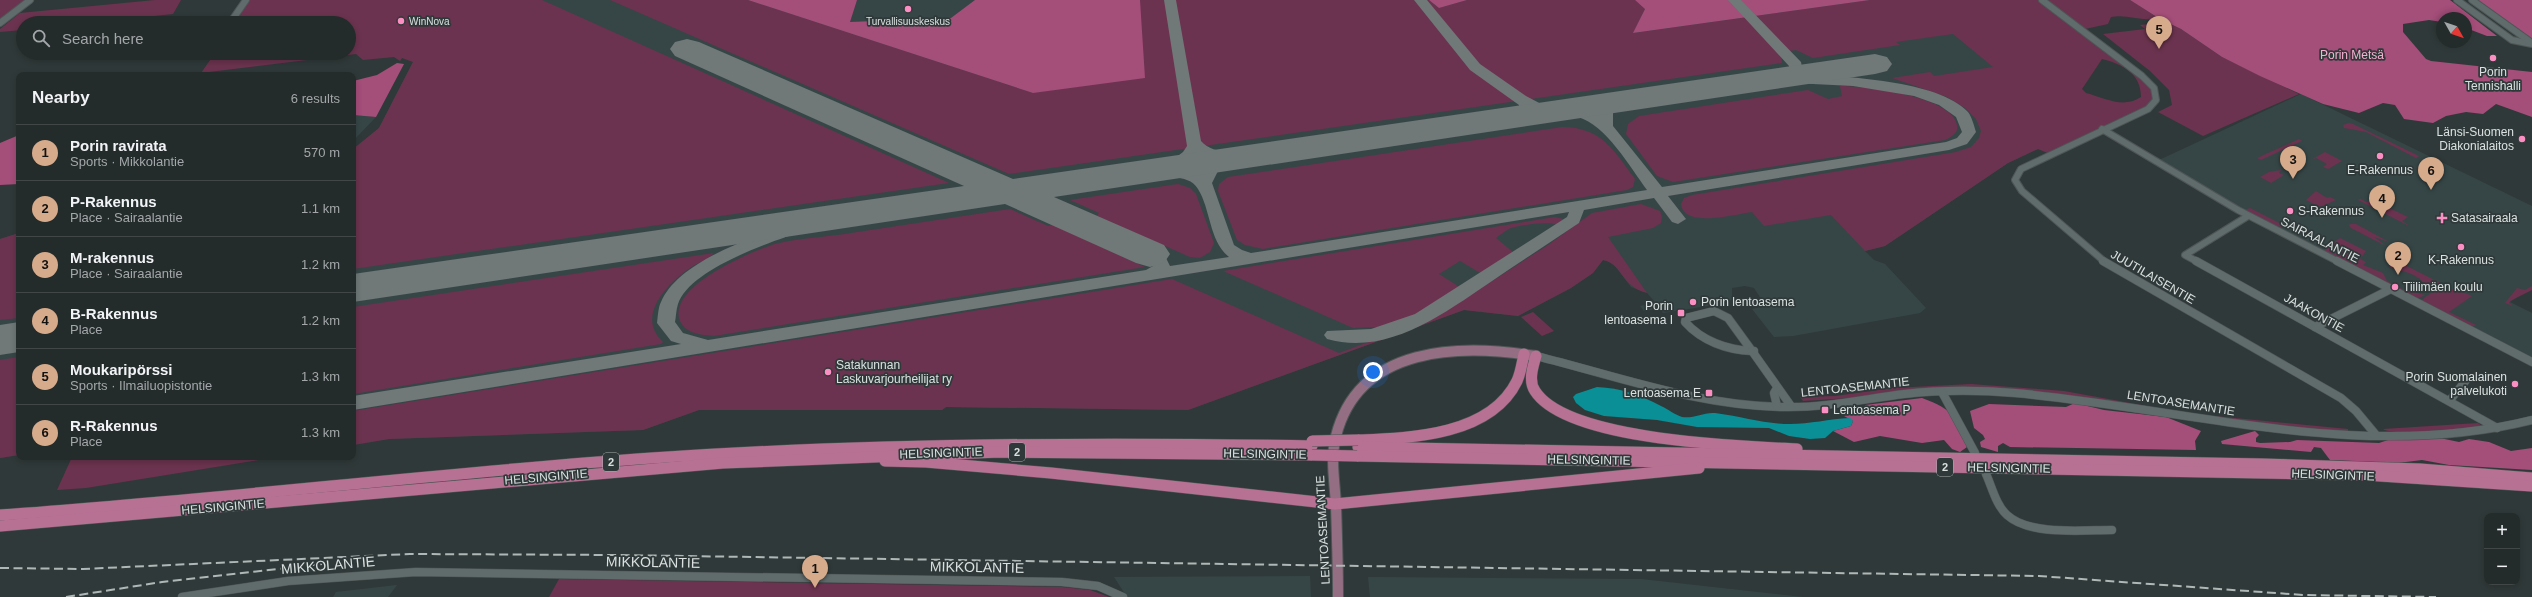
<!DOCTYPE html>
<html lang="en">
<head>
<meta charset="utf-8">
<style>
  body { margin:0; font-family:Arial,sans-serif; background:#2c3333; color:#f1f3f6 }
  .controls { position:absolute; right:12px; bottom:12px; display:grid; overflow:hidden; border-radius:8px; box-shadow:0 2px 6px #0003 }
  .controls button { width:36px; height:36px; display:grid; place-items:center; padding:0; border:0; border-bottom:1px solid #414747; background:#242b2b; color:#f1f3f6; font:20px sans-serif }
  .compass { position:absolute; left:2436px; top:12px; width:36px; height:36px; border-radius:50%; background:#242b2b; box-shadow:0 2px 6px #0003; rotate:130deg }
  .you { position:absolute; left:1373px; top:372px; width:14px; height:14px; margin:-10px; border:3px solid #fff; border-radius:50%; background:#1a73e8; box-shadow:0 0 0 6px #1a73e833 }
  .badge { display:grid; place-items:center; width:26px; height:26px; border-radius:50%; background:#d6ab8b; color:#111; font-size:13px; font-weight:700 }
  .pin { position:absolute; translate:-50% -33px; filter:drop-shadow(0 1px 2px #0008) }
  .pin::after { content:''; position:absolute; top:21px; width:14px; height:12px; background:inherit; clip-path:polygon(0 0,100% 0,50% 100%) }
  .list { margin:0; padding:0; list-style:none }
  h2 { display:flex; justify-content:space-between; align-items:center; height:52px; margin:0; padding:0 16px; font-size:17px }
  h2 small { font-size:13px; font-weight:400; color:#a3a7a9 }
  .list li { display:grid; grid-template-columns:26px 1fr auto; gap:12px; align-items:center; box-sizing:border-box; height:56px; padding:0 16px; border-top:1px solid #414747 }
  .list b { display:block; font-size:15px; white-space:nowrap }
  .list p { margin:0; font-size:13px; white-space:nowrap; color:#a3a7a9 }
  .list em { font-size:13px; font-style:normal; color:#a3a7a9 }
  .icon { flex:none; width:22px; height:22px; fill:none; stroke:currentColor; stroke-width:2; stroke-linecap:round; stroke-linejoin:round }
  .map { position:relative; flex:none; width:2532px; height:597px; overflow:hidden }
  .search { position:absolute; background:#242b2b; box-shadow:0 2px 6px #0003; left:16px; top:16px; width:340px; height:44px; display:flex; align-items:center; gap:10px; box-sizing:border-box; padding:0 14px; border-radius:22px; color:#a3a7a9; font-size:15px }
  .panel { position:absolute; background:#242b2b; box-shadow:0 2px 6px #0003; left:16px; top:72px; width:340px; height:388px; border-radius:8px }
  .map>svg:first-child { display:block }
  .built { fill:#364647 }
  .green { fill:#6b334f; fill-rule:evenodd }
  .forest { fill:#a44e7a }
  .water { fill:#098f95 }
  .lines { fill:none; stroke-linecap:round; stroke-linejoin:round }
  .taxiway { fill:#707878; fill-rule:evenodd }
  .runway { fill:#707878; fill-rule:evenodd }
  .minor-far1-casing { stroke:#4e5656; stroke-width:8 }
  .minor-casing { stroke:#4e5656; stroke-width:9 }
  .major-casing { stroke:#4e5656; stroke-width:12 }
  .highway-casing { stroke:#4e5656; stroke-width:12 }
  .minor-far1 { stroke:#606b6b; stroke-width:6 }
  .minor { stroke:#606b6b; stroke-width:8 }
  .major { stroke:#946f83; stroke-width:10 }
  .highway { stroke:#b77193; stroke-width:11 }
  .rail { stroke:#b0b7b7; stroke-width:2; stroke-dasharray:9 4.5; stroke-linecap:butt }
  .highway-bridge-casing { stroke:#4e5656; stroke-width:12; stroke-linecap:butt }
  .highway-bridge { stroke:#b77193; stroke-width:11 }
  .poi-dot { fill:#fb8fc4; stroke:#303939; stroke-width:1.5 }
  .labels { text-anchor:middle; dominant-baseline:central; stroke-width:3.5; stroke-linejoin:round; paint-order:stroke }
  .far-poi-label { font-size:10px; fill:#dae0e0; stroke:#303939; text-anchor:start }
  .shield { fill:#303939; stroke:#a7aeae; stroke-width:1 }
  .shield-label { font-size:11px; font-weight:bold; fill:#dae0e0 }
  .park-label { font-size:12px; fill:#f7b0d1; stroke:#303939 }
  .poi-label { font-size:12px; fill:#dae0e0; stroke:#303939; text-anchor:start }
  .street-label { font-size:12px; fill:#dae0e0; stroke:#303939 }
  .near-street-label { font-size:14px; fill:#dae0e0; stroke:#303939 }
</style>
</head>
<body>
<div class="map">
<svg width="2532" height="597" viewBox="0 0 2532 597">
  <rect width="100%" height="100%" fill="#303939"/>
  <g class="built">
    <polygon points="353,0 2005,0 2038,149 2008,163 1885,246 1865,251 1874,260 1885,264 1926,308 1920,313 1793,336 1774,337 1752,309 1766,306 1754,288 1745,286 1732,288 1732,300 1714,305 1663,313 1659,309 1644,311 1640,306 1655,303 1654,301 1647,293 1631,287 1612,262 1603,260 1593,273 1571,288 1518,316 1464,310 1188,410 946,407 942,410 699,410 643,430 389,439 353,445 353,150 379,128 413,62 349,23 345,23"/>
    <polygon points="2301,94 2532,206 2532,287 2510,302 2532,313 2532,358 2200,188 2157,161"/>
    <polygon points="353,115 376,117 353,141"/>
    <polygon points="19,233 19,455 0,458 0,239"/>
    <polygon points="1310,576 1311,597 1127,597 1114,577"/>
    <polygon points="1368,577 1641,579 1803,597 1370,597"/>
    <polygon points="397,585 388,597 333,597 336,592"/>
  </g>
  <g class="green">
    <polygon points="0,0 26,0 0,19"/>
    <polygon points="155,0 181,0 173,14 87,23 23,23 23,30 0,32 0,29 20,13"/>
    <polygon points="249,0 542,0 949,183 353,269 353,149 379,128 413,62 402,58 400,61 394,57 363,60 356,54 201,73 215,53 349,53 349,23 235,23"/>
    <path d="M610,0h138l285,93 107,-93h289l10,8 28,-8h168l10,8 -11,25 236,-33h172l109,83 3,22 -104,49 -12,-5 -30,14 -123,83 -20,5 -34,-36 -67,11 -12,-14c-15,2 -68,17 -71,-8l3,-6 8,-3 264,-43 15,-5 8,-9 2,-7 -5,-12 -11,-11 -18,-11 -55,-19 38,-6 4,4 59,-9 -40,-33 -57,8 4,3 -87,13 -17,-8 -15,2 1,11 -773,111zM2102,59c20,5 39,14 39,38 -18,12 -36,1 -55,-4l-4,-4z"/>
    <path d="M2046,0h84l30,19c-17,3 -33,-5 -49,-2l-3,7 -23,5z"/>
    <polygon points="2166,22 2181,29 2222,57 2299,94 2203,136 2158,112 2172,105 2169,90 2150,71 2103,34 2145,29 2140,25"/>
    <path d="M1840,86c23,0 113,10 117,39 2,8 -6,12 -12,15l-272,42 -16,-6 -31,-42 2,-10 11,-8 169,-26 20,9 14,-3z"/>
    <polygon points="2349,123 2353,124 2419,156 2416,158 2366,132 2344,128 2343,125"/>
    <path d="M1562,127c40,0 52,24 73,52l-2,8 -6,3 -364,59 -18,-4 -8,-5 -19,-49 1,-7 9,-7z"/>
    <polygon points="2299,139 2302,141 2261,160 2257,158"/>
    <polygon points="2325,152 2342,161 2328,169 2323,167 2327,164 2316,158 2311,160"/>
    <polygon points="2281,170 2279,173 2284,175 2271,183 2260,177 2269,172"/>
    <polygon points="1178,184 1190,188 1196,194 1214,243 1210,252 1200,258 1190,257 1097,216 1099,213 1070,200"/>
    <polygon points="2316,191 2327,198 2330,197 2336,200 2320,207 2306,200"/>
    <polygon points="2380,195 2390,200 2383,205 2408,217 2402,221 2411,227 2358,200 2360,199 2367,202"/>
    <path d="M1641,204l19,7 2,6 -1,6 -8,5 -45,9 39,56c-27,-7 -23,-28 -44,-33l-10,13 -22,15 -53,28 -54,-6 -276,100 -242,-3 -4,3h-243l-56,20 -254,9 -36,6v-34l819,-132 167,74 99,-37 110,-71 44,-32z"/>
    <polygon points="2250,208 2289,228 2275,226 2245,210"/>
    <path d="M1010,209l38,17 5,-1 92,42 -431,69c-12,-1 -28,-2 -34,-15 -14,-34 72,-70 95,-77 24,-6 51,-7 76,-11 53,-8 106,-16 159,-24z"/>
    <path d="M1555,217l8,2v3l-4,4c-7,-6 -41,-1 -50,3 -4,2 -9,6 -13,9l18,15 -32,21 -22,-13 -21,13 22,14 -33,21 -26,12 -23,6 -26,1 -130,-57z"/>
    <polygon points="2351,224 2356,224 2389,242 2374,237 2385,245 2382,244 2351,228 2349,225"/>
    <polygon points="19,233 19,318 0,320 0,239"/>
    <polygon points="2340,238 2366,251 2360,259 2366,262 2363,265 2383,273 2387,281 2402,289 2425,295 2417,299 2323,250"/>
    <path d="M714,253c-5,6 -14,9 -21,13 -23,15 -59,49 -30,76l-2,2 -308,50v-87z"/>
    <path d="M2397,261l49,25 -16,3c-7,-3 -6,-8 -13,-12 -9,-6 -19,-6 -28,-10z"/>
    <polygon points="2532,286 2532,290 2510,301 2509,303 2513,306 2505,303 2517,288 2525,290"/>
    <polygon points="2438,288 2460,291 2472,296 2449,312 2476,325 2472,327 2420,301"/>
    <polygon points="1533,312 1554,331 1542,336 1521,317"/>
    <polygon points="19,357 19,455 0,458 0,360"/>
    <polygon points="1971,384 2064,391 2191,414 1991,389 1803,401 1800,397 1835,396 1893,388"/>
    <polygon points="2204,415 2348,429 2348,432 2286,428"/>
    <path d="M2478,423l4,3c-11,6 -90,10 -99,3z"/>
    <polygon points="72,457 277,457 86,488 57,490"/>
    <polygon points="559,579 1062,587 1090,590 1109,597 549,597"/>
  </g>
  <g class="forest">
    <polygon points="748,0 857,0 850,22 951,18 975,0 1140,0 1145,78 1033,93"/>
    <polygon points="1429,0 1467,0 1439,8"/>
    <polygon points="1635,0 1870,0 1633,33 1645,9"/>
    <polygon points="2130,0 2450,0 2497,36 2487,36 2466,28 2466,18 2442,18 2442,22 2429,20 2403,24 2403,32 2426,59 2431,61 2532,72 2532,117 2496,104 2483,114 2466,112 2446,116 2433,123 2404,119 2395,105 2383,103 2359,113 2323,104 2260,76 2222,57 2181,29 2160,19"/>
    <polygon points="2477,0 2532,0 2532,41 2531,41"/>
    <polygon points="397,63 404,64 376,117 353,115 353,81 377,75"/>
    <polygon points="19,135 19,184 0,185 0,143"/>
    <path d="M1922,398c33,12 30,17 45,49l-7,5 -8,-3 -8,-9 -22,3 -42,-7 -26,6 -21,-11 18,-5 2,-5 -9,-5 22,-5 -1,-6z"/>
    <polygon points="2075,403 2104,410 2166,417 2201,431 2195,441 2196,450 2010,447 2003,443 1998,446 1998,452 1981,447 1980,442 1985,439 1983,435 1974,428 1970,411 1989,404 2066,407"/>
    <polygon points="2255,431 2259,435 2256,438 2256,442 2260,443 2290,442 2297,440 2379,443 2391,439 2435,437 2459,442 2469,439 2489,442 2511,451 2532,448 2532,470 2449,465 2422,460 2398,463 2330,460 2321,448 2314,447 2311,452 2222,444 2221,441"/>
  </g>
  <path class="water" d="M1597,387c24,1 43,8 64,19 7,3 14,9 21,11 12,2 21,-5 33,-4 25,3 49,11 75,11 20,0 39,-5 60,-6l3,3 -2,5 -18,5 -8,7 -15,1 -21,-3 -20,-8 -72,-1 -40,-7 -53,-4 -19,-6 -9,-7 -3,-6 3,-3z"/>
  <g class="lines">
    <g class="taxiway">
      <path d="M1164,0h12l25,141c14,16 42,8 48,17l-3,3 -28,10 -6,12 22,62 8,5 9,3 396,-63c-17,-23 -41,-65 -69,-73 -15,-4 -31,1 -45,-6l-16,10h-10l-2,-3 14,-10v-3l-49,-35 -56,-70h13l53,64 46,32 19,10 36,3 16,6c7,-13 24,-21 38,-17l2,3 -2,3 -16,4 -6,5v13l49,61 284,-45 11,-4 5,-6 -6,-15 -17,-12 -25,-9 -61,-10 -81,-4 -2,-3 2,-3 9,-1 8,-5v-4l-61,-66h13l60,62 2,10 -2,3c43,1 137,5 167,37 4,5 6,14 8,20l-9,12 -18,6 -281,46 18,23 -8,5 -6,-2 -18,-24 -70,12 -5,13c-28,19 -56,37 -84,56 -48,32 -106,78 -168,60l-3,-4 3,-4 44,-2 44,-15 152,-97 2,-5 -1216,198v-14l328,-52 -10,-3 -14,-18c1,-7 1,-15 4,-21 21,-50 132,-79 180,-91l8,5 -2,3c-40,10 -155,43 -169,85 -2,6 -2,13 -3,18l8,11 25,7 438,-70 7,-4 -3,-8 2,-4h12l6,12 59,-9c-20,-16 -18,-47 -31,-68 -10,-18 -39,-7 -47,-19l3,-3 20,-8 9,-7 4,-6zM1197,154l18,6 -8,5 -7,9 -5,-3 -15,-3 9,-6z"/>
      <polygon points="387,278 393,279 395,283 393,287 353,295 353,285"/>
      <polygon points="11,332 19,332 19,344 5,342 2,338 5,334"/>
    </g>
    <g class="runway">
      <polygon points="687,39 699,42 1013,179 1875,54 1887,57 1892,64 1887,71 1875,74 1054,197 1164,245 1170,254 1164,263 1150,267 1136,263 1005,204 353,302 353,274 964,186 675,56 670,49 675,42"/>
      <polygon points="19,322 19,352 0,355 0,325"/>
    </g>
    <g class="minor-far1-casing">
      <g id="minor-far1">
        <polyline points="2042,0 2142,76 2154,88 2156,100 2148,109 2021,169 2015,180 2022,191 2105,262"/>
        <polyline points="2457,0 2512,40 2532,44"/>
        <polyline points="2472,0 2532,43"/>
        <polyline points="0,23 30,0"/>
        <polyline points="230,23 246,0"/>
        <polyline points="2102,129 2238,210 2339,262"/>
        <polyline points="2198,262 2185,255 2248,216"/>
      </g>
    </g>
    <g class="minor-casing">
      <g id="minor">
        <polyline points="2103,261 2341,398 2356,411 2376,435"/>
        <polyline points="2196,261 2497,428"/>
        <polyline points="2337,261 2532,362"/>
        <path d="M1714,311l14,7 24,33c-25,-1 -50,-10 -67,-29l1,-4z"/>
        <polyline points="2315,327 2391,289"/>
        <polyline points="1752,351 1754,351"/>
        <polyline points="1752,351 1791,406"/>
        <path d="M1536,356c81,20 162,50 247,51 41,1 81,-8 121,-13 36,-4 74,-4 111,-1 171,15 345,70 517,27"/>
        <polyline points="1777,388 1774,393 1777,406"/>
        <polyline points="1942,392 1975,453"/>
        <polyline points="2450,400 2467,379"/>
        <path d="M1986,474c6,13 10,31 21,41 23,21 76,15 105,15"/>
        <polyline points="182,597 288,581 416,572 1062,582 1098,586 1123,597"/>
      </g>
    </g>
    <g class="major-casing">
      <path id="major" d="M1338,597c0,-30 -1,-61 -2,-91 -1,-23 -6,-47 0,-70 23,-91 124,-92 200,-80"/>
    </g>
    <g class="highway-casing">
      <g id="highway">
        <path d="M1536,356c-3,10 -8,25 -1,35 32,50 206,55 262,58"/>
        <path d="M1358,440c52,-2 132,-4 159,-59 4,-9 5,-18 7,-27"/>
        <polyline points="1358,447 2262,464 2420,469 2532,478"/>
        <polyline points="1357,456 2365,475 2532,486"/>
        <polyline points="885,461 926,462 1051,473 1335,504 1699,468"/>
        <path d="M0,515c218,-15 434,-42 652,-57 219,-15 440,-16 660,-12"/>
        <polyline points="0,526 723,463 1000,452 1312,455"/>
      </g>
    </g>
    <use href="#minor-far1" class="minor-far1"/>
    <use href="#minor" class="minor"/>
    <use href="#major" class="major"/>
    <use href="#highway" class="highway"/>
    <g class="rail">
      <polyline points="0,568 83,569 410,554 616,555 2039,576 2303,595 2436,597"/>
      <polyline points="66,597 162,582 322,564"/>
    </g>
    <g class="highway-bridge-casing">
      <g id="highway-bridge">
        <polyline points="1312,441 1358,440"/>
        <polyline points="1312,455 1357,456"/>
      </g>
    </g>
    <use href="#highway-bridge" class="highway-bridge"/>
  </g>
  <g class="poi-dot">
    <circle cx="908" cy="9" r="4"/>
    <circle cx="401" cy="21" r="4"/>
    <circle cx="2493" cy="58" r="4"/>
    <circle cx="2522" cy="139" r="4"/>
    <circle cx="2380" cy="156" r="4"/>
    <circle cx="2290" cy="211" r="4"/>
    <path d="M2440 212h4v4h4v4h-4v4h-4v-4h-4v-4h4z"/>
    <circle cx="2461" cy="247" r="4"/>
    <circle cx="2395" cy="287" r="4"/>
    <circle cx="1693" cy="302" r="4"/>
    <rect x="1677" y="309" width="8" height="8" rx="2"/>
    <circle cx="828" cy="372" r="4"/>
    <circle cx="2515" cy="384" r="4"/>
    <rect x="1705" y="389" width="8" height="8" rx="2"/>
    <rect x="1821" y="406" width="8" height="8" rx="2"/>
  </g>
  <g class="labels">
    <g class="far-poi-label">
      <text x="409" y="21">WinNova</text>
      <text x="908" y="21" text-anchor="middle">Turvallisuuskeskus</text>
    </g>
    <g class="shield">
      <rect x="1009" y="443" width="16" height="18" rx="3"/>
      <rect x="603" y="453" width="16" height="18" rx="3"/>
      <rect x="1937" y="458" width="16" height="18" rx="3"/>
    </g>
    <g class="shield-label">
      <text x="1017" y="452">2</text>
      <text x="611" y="462">2</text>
      <text x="1945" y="467">2</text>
    </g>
    <g class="park-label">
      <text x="2352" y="55">Porin Metsä</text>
    </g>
    <g class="poi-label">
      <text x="2493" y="72" text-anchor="middle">Porin<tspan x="2493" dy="14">Tennishalli</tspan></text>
      <text x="2514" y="132" text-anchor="end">Länsi-Suomen<tspan x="2514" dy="14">Diakonialaitos</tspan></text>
      <text x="2380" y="170" text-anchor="middle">E-Rakennus</text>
      <text x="2298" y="211">S-Rakennus</text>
      <text x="2451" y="218">Satasairaala</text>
      <text x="2461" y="260" text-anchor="middle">K-Rakennus</text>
      <text x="2403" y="287">Tiilimäen koulu</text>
      <text x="1701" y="302">Porin lentoasema</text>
      <text x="1673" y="306" text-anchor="end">Porin<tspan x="1673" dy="14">lentoasema I</tspan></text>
      <text x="836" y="365">Satakunnan<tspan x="836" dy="14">Laskuvarjourheilijat ry</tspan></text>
      <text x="2507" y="377" text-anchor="end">Porin Suomalainen<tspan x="2507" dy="14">palvelukoti</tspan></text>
      <text x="1701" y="393" text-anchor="end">Lentoasema E</text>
      <text x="1833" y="410">Lentoasema P</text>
    </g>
    <g class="street-label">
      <text transform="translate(2320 240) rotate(27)">SAIRAALANTIE</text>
      <text transform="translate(2153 277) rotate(30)">JUUTILAISENTIE</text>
      <text transform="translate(2314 313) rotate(29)">JAAKONTIE</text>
      <text transform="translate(1855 387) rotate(-6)">LENTOASEMANTIE</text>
      <text transform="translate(2181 403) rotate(9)">LENTOASEMANTIE</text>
      <text transform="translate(941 453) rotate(-2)">HELSINGINTIE</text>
      <text transform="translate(1265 454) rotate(1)">HELSINGINTIE</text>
      <text transform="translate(1589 460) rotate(1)">HELSINGINTIE</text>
      <text transform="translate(2009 468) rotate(1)">HELSINGINTIE</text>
      <text transform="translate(2333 475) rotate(2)">HELSINGINTIE</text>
      <text transform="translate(546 477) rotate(-5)">HELSINGINTIE</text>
      <text transform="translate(223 507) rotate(-5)">HELSINGINTIE</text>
      <text transform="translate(1323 530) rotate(-93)">LENTOASEMANTIE</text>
    </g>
    <g class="near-street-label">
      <text transform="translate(653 562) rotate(1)">MIKKOLANTIE</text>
      <text transform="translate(328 565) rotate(-5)">MIKKOLANTIE</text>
      <text transform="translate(977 567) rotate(1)">MIKKOLANTIE</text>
    </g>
  </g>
</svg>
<div class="controls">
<button>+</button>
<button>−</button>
</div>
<svg class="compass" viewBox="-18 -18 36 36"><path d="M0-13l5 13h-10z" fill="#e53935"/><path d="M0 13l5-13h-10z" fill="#a3a7a9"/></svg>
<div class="you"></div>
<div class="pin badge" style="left:815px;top:588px">1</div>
<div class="pin badge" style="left:2398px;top:275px">2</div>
<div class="pin badge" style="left:2293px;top:179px">3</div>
<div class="pin badge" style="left:2382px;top:218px">4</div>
<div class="pin badge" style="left:2159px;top:49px">5</div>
<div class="pin badge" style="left:2431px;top:190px">6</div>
<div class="search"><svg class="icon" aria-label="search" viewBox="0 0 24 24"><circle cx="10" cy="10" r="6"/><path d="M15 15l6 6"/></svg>Search here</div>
<section class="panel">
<h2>Nearby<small>6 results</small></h2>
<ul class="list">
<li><span class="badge">1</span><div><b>Porin ravirata</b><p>Sports · Mikkolantie</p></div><em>570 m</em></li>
<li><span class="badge">2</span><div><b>P-Rakennus</b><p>Place · Sairaalantie</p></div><em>1.1 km</em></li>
<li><span class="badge">3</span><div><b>M-rakennus</b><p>Place · Sairaalantie</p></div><em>1.2 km</em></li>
<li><span class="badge">4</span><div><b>B-Rakennus</b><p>Place</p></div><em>1.2 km</em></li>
<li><span class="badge">5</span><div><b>Moukaripörssi</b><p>Sports · Ilmailuopistontie</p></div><em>1.3 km</em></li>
<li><span class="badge">6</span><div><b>R-Rakennus</b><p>Place</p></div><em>1.3 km</em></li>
</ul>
</section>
</div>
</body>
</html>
